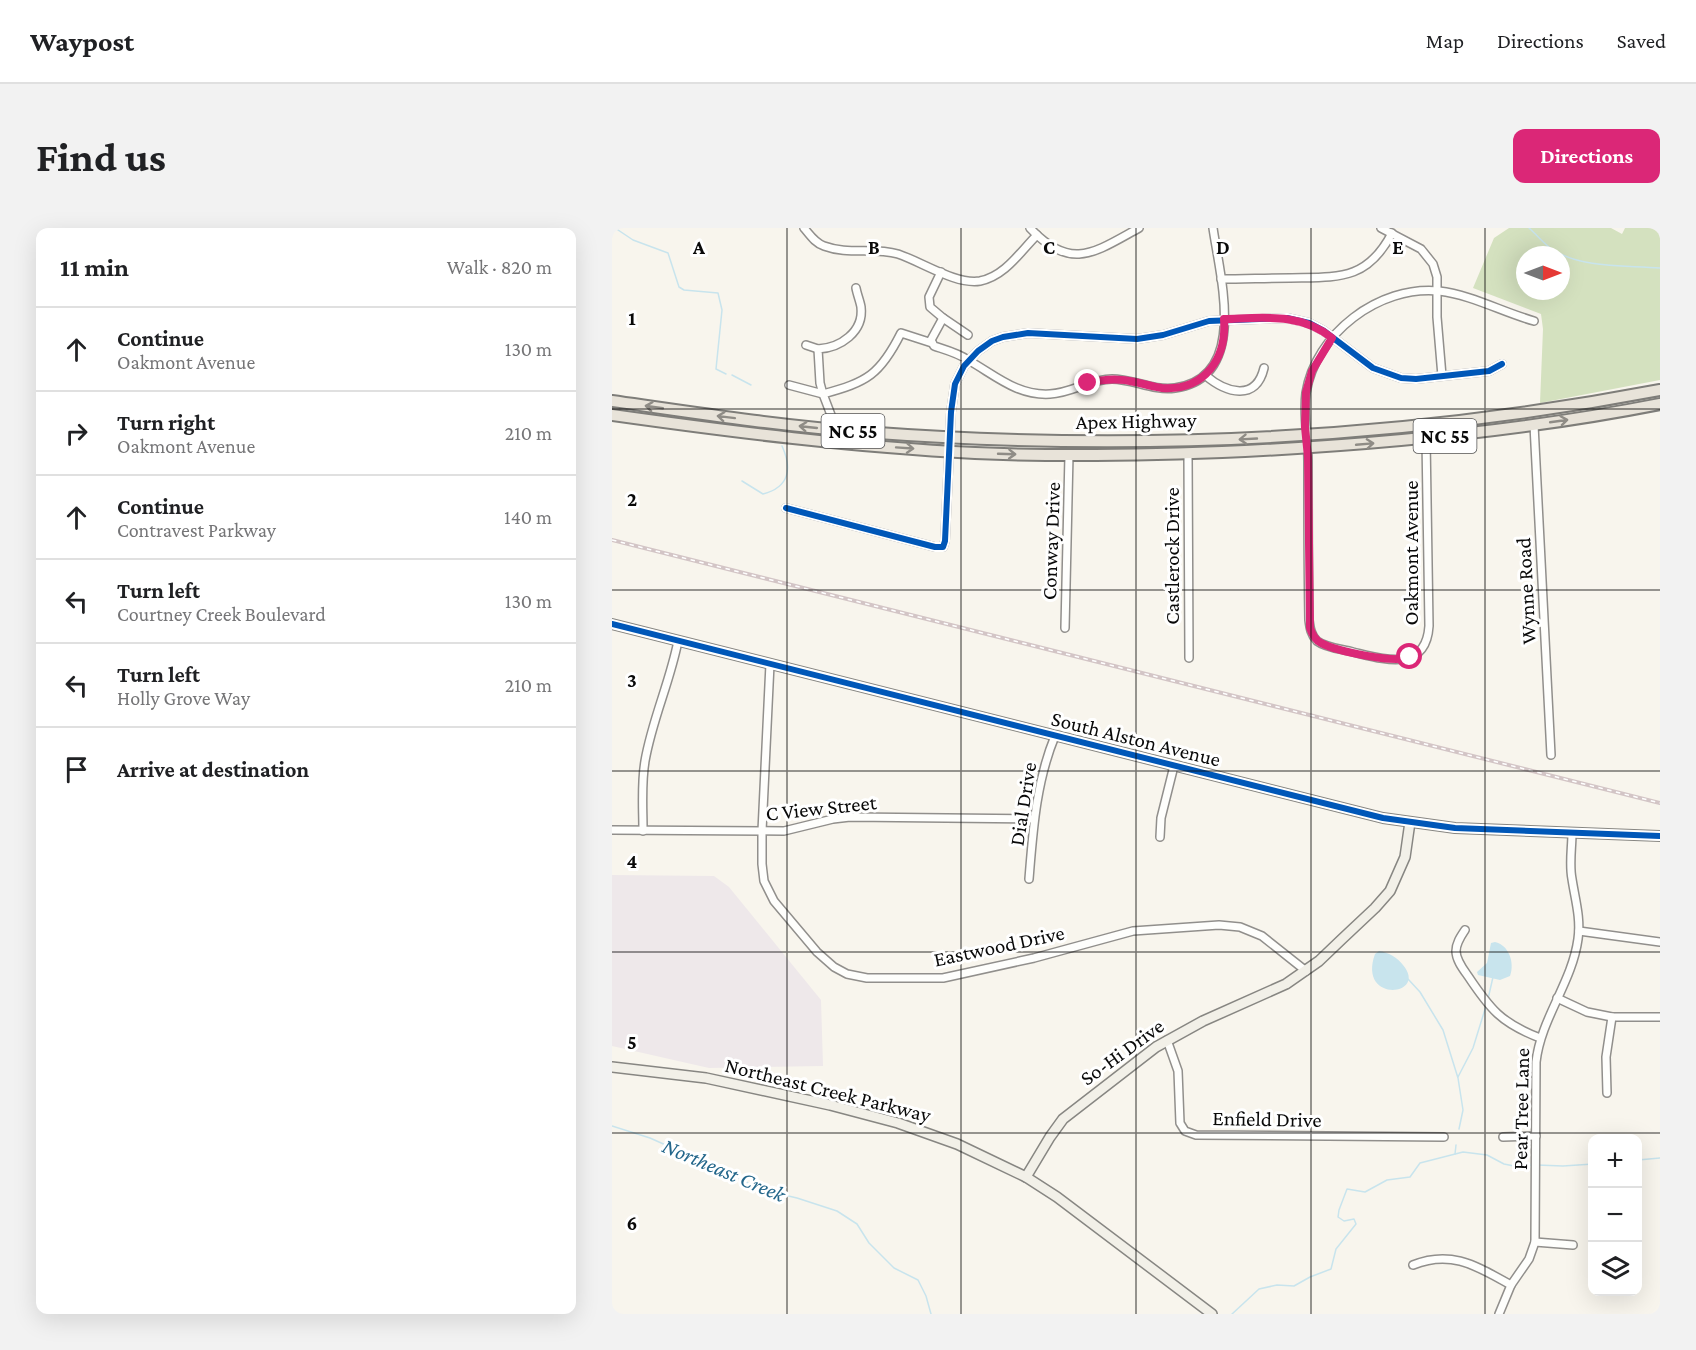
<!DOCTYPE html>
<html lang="en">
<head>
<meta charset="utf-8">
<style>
  body { margin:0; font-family:"Crimson Pro",serif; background:#f2f2f2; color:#202124 }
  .controls { position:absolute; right:18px; bottom:18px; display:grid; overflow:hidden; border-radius:12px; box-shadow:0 6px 24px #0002 }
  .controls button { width:54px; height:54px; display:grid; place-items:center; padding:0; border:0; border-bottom:2px solid #e0e0e0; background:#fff; color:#202124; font:30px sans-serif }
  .compass { position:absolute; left:904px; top:18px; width:54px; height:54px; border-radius:50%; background:#fff; box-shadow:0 6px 24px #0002; rotate:90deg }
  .stop { position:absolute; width:18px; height:18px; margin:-14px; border:4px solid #db2777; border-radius:50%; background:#fff }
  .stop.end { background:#db2777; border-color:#fff; box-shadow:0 2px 6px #0008 }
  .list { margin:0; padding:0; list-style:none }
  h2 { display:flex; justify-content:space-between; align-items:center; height:78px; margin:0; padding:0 24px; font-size:26px }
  h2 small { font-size:20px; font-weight:400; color:#757577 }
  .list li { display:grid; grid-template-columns:39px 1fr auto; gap:18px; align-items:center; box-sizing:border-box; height:84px; padding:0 24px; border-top:2px solid #e0e0e0 }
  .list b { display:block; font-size:22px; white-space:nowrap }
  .list p { margin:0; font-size:20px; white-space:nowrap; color:#757577 }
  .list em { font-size:20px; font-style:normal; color:#757577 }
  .icon { flex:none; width:33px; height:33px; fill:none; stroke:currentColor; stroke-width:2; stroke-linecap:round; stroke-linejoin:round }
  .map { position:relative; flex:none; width:1048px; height:1086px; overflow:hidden; border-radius:12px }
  header { display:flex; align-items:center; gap:36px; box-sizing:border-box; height:84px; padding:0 30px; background:#fff; border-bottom:2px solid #e0e0e0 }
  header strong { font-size:28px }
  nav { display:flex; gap:33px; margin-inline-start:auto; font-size:21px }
  .intro { display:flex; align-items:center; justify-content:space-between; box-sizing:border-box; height:144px; padding:0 36px }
  h1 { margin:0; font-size:42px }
  .button { padding:15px 27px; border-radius:12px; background:#db2777; color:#fff; font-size:21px; font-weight:700 }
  main { display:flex; gap:36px; padding:0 36px }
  aside { flex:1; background:#fff; border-radius:12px; box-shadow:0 6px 24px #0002 }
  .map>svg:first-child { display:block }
  .industrial { fill:#eee8ea }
  .forest { fill:#d4e1bf; fill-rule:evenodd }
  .water { fill:#c8e4ed }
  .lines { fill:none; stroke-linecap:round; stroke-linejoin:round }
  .stream { stroke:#c8e4ed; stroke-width:1.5 }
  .street-casing { stroke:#918f8c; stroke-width:10 }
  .secondary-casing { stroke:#878682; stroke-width:12 }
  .primary-casing { stroke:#7e7d79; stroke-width:14 }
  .street { stroke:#fefefc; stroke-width:7 }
  .secondary { stroke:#f2f0e8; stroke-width:9 }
  .primary { stroke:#e8e3d9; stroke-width:10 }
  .rail-casing { stroke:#d3c5c6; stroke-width:4 }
  .rail { stroke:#fff; stroke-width:1.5; stroke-dasharray:4.5; stroke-linecap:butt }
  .cycleway-casing { stroke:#fff; stroke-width:10 }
  .cycleway { stroke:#0057b8; stroke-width:6 }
  .oneway { stroke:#8f8c86 }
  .route { stroke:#db2777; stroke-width:8 }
  .grid { fill:none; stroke:#090909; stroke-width:1.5; stroke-opacity:0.55 }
  .labels { text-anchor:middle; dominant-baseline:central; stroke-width:6; stroke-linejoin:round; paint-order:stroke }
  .shield { fill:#fff; stroke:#535353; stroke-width:1.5 }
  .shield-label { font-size:20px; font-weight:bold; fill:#090909 }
  .street-label { font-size:21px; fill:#090909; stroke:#fff }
  .water-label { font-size:22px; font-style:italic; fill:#23668a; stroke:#fff }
  .grid-label { font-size:20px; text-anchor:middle; font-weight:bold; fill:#090909; stroke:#fff; stroke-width:6; stroke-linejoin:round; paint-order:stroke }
</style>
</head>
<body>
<header>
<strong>Waypost</strong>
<nav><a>Map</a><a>Directions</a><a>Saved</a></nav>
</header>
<div class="intro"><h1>Find us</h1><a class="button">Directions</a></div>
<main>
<aside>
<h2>11 min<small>Walk · 820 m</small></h2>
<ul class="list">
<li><svg class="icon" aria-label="ahead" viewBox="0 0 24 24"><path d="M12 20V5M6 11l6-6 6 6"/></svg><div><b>Continue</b><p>Oakmont Avenue</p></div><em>130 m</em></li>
<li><svg class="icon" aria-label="right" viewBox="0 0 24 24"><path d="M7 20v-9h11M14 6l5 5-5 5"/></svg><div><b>Turn right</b><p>Oakmont Avenue</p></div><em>210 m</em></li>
<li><svg class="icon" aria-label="ahead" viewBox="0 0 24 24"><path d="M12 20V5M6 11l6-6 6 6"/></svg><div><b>Continue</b><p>Contravest Parkway</p></div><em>140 m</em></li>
<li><svg class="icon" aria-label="left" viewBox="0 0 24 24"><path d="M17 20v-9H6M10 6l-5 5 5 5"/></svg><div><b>Turn left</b><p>Courtney Creek Boulevard</p></div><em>130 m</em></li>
<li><svg class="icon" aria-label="left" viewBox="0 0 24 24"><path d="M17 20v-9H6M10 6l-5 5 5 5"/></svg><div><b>Turn left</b><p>Holly Grove Way</p></div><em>210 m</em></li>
<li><svg class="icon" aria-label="arrive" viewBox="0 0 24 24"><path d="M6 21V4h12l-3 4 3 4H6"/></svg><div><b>Arrive at destination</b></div></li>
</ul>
</aside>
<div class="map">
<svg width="1048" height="1086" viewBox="0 0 1048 1086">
  <rect width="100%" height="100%" fill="#f8f5ed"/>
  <polygon class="industrial" points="0,647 102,648 117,659 209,772 211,838 97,840 0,818"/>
  <path class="forest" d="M897,0h102l11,6 3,-6h35v152l-120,23 3,-74 -2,-15 -68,-26 21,-50zM913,27h36v36h-36z"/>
  <g class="water">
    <path d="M883,714c14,3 20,21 15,34l-10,4 -22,-5 -1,-3 10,-9 4,-20z"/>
    <path d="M767,723c9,1 19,7 24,14 26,31 -46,39 -28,-11z"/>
  </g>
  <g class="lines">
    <g class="stream">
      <polyline points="3,0 21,12 56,25 67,59 72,62 106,65 110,82 104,141 114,146"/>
      <path d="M917,0c8,7 16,17 24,22 31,19 73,15 107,18"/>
      <polyline points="120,147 139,157"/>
      <path d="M130,253l21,13c27,-7 29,-26 19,-48"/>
      <polyline points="796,751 808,764 831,802 846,850 851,882 847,901"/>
      <polyline points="876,771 881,749"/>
      <polyline points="846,849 861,820 874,778"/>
      <polyline points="0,898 38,910 123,948 147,961 185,970 225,983 245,996 257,1015 282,1040 306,1052 314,1068 319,1086"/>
      <polyline points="843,926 844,917"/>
      <polyline points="1026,932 1048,930"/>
      <polyline points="925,937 951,938 981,936"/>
      <polyline points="620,1086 647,1061 665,1057 682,1058 698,1049 719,1041 724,1021 744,996 742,991 732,993 726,989 727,982 735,961 753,964 775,952 798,949 808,935 851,924 875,927 892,936 902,938 920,937"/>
    </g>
    <g class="street-casing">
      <g id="street">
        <path d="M192,0c6,7 11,15 20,18 24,9 50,1 74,8 24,8 58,31 82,27 25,-5 40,-29 57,-46"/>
        <path d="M418,0c41,44 65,24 109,0"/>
        <polyline points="769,0 809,21 821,36 825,49 825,89 830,148"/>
        <polyline points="329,44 317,69 318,79 331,90 356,107"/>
        <path d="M609,51c23,0 46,-1 69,-1 48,-1 77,3 102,-45"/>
        <path d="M331,90l-12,22 3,6c12,4 24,7 34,14 27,15 49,36 82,34 22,-1 40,-15 62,-15 21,0 41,12 63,9 74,-10 45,-111 38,-160"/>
        <polyline points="194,117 206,121"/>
        <path d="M593,147c21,18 51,27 59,-7"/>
        <path d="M177,157l34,9 -3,-11 -2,-34c22,-1 46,-17 43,-42 -1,-6 -4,-13 -5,-19"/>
        <polyline points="922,197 939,527"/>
        <path d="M220,201l-1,-14 -8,-21c44,-12 57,-19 78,-61l31,10"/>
        <path d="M814,211l3,187c-3,47 -46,33 -76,26 -11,-3 -27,-4 -36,-11 -6,-6 -7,-13 -8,-21 -1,-53 -1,-106 -1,-159 0,-23 -5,-46 -2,-68 9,-59 73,-108 133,-102 33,4 63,21 95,30"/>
        <polyline points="576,226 577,430"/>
        <polyline points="174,280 323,319 331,319 333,313 339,184 343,156 352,138 366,123 380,113 391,109 416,105 525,111 551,107 597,93 675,90 697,95 712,103 761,140 789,150 804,151 877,143 890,136"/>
        <polyline points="453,400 457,227"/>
        <polyline points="158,436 150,603 150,636 152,653 162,673 205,724 222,739 235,746 255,750 331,750 422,730 521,703 607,697 628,699 650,708 694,743"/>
        <polyline points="0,602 172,603 221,591 238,589 422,591"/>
        <path d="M31,603c0,-23 -2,-47 2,-70 7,-41 25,-79 33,-120"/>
        <polyline points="548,609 549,590 562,538"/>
        <path d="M417,651c4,-49 7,-97 26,-143"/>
        <path d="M853,702c-4,6 -9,13 -9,21 0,9 7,18 12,25 22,33 33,47 72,62"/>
        <polyline points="967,703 1048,714"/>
        <polyline points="945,770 975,784 1000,789 1048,789"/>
        <polyline points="555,812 566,843 568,895 573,903 584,907 832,909"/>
        <polyline points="995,865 994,829 1000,789"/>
        <polyline points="891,909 924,908"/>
        <polyline points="923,1014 961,1017"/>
        <path d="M801,1037c39,-16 65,2 98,20"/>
        <path d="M887,1086l12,-29 18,-26 6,-17 1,-180c5,-44 36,-79 42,-123 3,-21 -3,-40 -6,-60 -3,-15 0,-31 0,-46"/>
      </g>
    </g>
    <g class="secondary-casing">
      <g id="secondary">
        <polyline points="0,396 771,590 843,600 1048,608"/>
        <polyline points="0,839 94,850 218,877 286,895 345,916 414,949 445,969 600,1086"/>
        <polyline points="414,949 438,909 451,891 544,819 591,793 674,756 707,733 730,711 763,680 778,663 793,629 798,594"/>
      </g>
    </g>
    <g class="primary-casing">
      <g id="primary">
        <path d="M0,173c84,12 168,25 252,31 266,20 534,8 796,-42"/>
        <path d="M0,187c121,17 241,32 363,38 90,4 180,2 270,-2 139,-7 278,-20 415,-47"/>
      </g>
    </g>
    <use href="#street" class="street"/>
    <use href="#secondary" class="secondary"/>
    <use href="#primary" class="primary"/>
    <g class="rail-casing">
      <polyline id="rail" points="0,312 1048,575"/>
    </g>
    <use href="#rail" class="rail"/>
    <g class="cycleway-casing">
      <g id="cycleway">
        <polyline points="174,280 323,319 331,319 333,313 339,184 343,156 352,138 366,123 380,113 391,109 416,105 525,111 551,107 597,93 675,90 697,95 712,103 761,140 789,150 804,151 877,143 890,136"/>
        <polyline points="0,396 771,590 843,600 1048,608"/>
      </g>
    </g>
    <use href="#cycleway" class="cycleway"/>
  </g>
  <defs><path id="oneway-shaft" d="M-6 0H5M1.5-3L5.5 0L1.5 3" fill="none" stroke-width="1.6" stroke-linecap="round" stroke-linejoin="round" transform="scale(1.5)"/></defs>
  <g class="oneway">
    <use href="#oneway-shaft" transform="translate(42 179) rotate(-172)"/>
    <use href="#oneway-shaft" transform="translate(114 189) rotate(-173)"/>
    <use href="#oneway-shaft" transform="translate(947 193) rotate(-8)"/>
    <use href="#oneway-shaft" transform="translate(196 199) rotate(-174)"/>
    <use href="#oneway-shaft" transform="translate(636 211) rotate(177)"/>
    <use href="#oneway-shaft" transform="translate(753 216) rotate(-5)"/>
    <use href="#oneway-shaft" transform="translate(293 220) rotate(4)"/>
    <use href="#oneway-shaft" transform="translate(395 226) rotate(2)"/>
  </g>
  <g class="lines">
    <path class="route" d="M476,155c16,-4 31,-5 47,-1 9,2 18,5 27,6 43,3 65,-30 62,-69 38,-1 76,-7 108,19l-20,33 -6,21 -1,35 3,30 2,171c2,6 5,12 11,15 15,8 74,21 89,14"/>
  </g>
  <path class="grid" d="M175,0v1086M349,0v1086M524,0v1086M699,0v1086M873,0v1086M0,181h1048M0,362h1048M0,543h1048M0,724h1048M0,905h1048"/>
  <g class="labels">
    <g class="shield">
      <rect x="209.5" y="186" width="63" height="34" rx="4.5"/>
      <rect x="801.5" y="191" width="63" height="34" rx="4.5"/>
    </g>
    <g class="shield-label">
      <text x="241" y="203">NC 55</text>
      <text x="833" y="208">NC 55</text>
    </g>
    <g class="street-label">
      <text transform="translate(524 193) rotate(-1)">Apex Highway</text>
      <text transform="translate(439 313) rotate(-88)">Conway Drive</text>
      <text transform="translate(799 325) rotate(-90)">Oakmont Avenue</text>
      <text transform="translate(560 328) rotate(-90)">Castlerock Drive</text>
      <text transform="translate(914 363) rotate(-93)">Wynne Road</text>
      <text transform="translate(524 511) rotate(14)">South Alston Avenue</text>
      <text transform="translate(411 576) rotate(-81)">Dial Drive</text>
      <text transform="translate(209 580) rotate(-6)">C View Street</text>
      <text transform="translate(387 718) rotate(-12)">Eastwood Drive</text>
      <text transform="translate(510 824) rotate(-36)">So-Hi Drive</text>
      <text transform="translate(216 862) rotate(14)">Northeast Creek Parkway</text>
      <text transform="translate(909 881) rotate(-89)">Pear Tree Lane</text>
      <text transform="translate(655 891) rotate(1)">Enfield Drive</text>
    </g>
    <g class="water-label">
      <text transform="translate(112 942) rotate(23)">Northeast Creek</text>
    </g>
  </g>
  <g class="grid-label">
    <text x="87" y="26">A</text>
    <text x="262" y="26">B</text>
    <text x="437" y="26">C</text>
    <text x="611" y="26">D</text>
    <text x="786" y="26">E</text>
    <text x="20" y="97">1</text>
    <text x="20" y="278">2</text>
    <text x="20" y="459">3</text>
    <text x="20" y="640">4</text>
    <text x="20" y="821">5</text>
    <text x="20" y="1002">6</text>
  </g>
</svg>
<div class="controls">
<button>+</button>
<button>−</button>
<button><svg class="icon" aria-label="layers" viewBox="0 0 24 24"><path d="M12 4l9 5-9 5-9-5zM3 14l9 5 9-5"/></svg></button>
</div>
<svg class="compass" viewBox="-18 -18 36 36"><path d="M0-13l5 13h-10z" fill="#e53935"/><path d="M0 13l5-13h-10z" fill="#757577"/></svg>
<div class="stop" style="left:798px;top:429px"></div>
<div class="stop end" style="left:476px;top:155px"></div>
</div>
</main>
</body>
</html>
